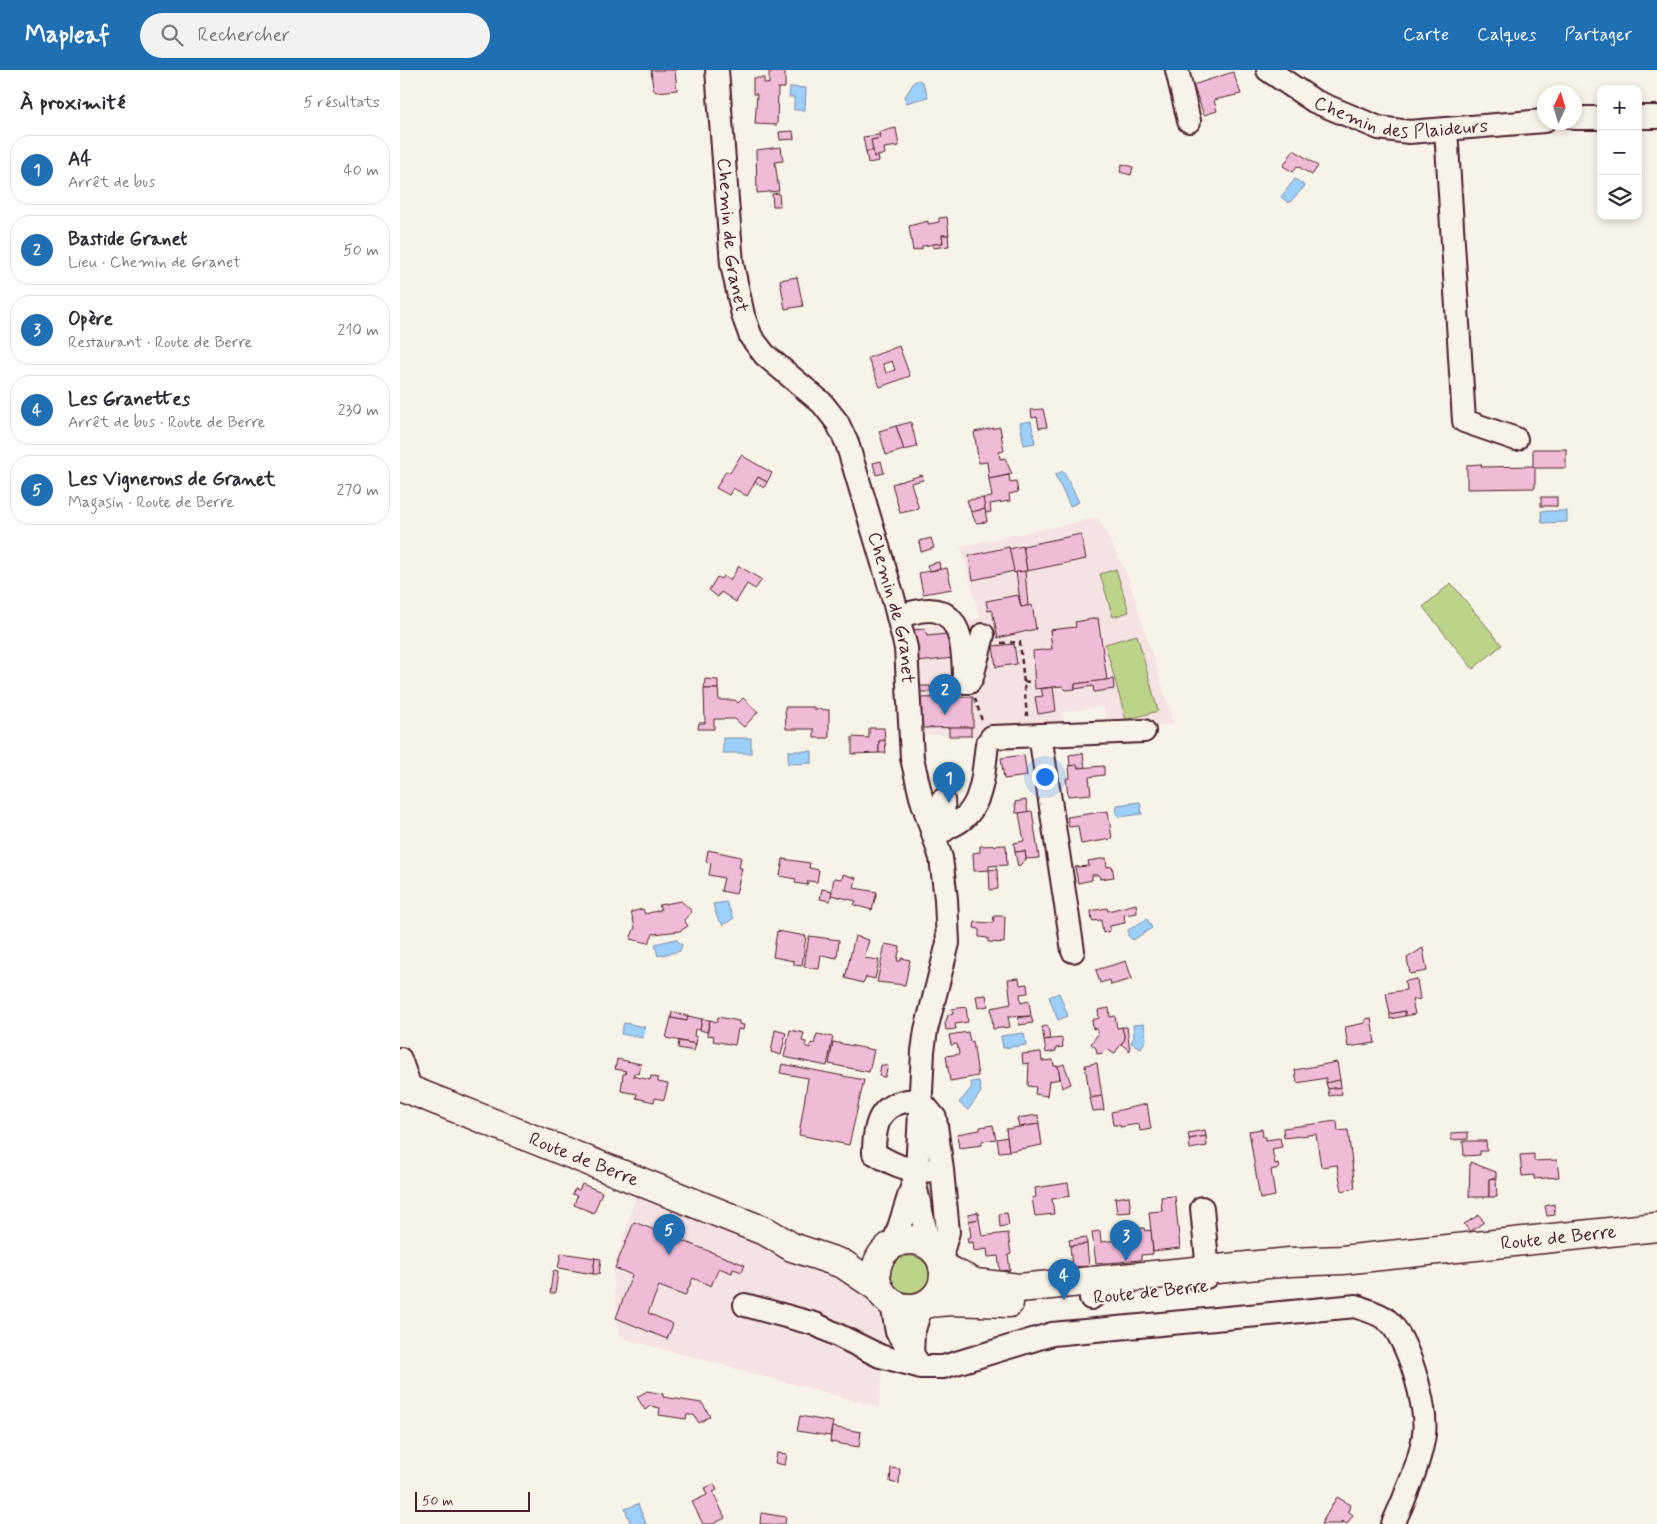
<!DOCTYPE html>
<html lang="fr">
<head>
<meta charset="utf-8">
<style>
  body { margin:0; font-family:Mynerve,sans-serif; background:#f2f2f3; color:#2b2b33 }
  .controls { position:absolute; right:15px; top:15px; display:grid; overflow:hidden; border-radius:10px; box-shadow:0 2px 8px #0003 }
  .controls button { width:45px; height:45px; display:grid; place-items:center; padding:0; border:0; border-bottom:1px solid #e1e1e2; background:#fff; color:#2b2b33; font:25px sans-serif }
  .compass { position:absolute; left:1137px; top:15px; width:45px; height:45px; border-radius:50%; background:#fff; box-shadow:0 2px 8px #0003; rotate:4deg }
  .scale { position:absolute; left:15px; bottom:12px; width:115px; box-sizing:border-box; padding-left:5px; border:2px solid #4a1f2b; border-top:0; font-size:14px; line-height:18px; white-space:nowrap; color:#4a1f2b; -webkit-text-stroke:4px #f7f3e8; paint-order:stroke }
  .you { position:absolute; left:644px; top:706px; width:18px; height:18px; margin:-12px; border:4px solid #fff; border-radius:50%; background:#1a73e8; box-shadow:0 0 0 8px #1a73e833 }
  .badge { display:grid; place-items:center; width:32px; height:32px; border-radius:50%; background:#1f6fb2; color:#fff; font-size:16px; font-weight:700 }
  .pin { position:absolute; translate:-50% -41px; filter:drop-shadow(0 1px 2px #0008) }
  .pin::after { content:''; position:absolute; top:26px; width:18px; height:15px; background:inherit; clip-path:polygon(0 0,100% 0,50% 100%) }
  .list { margin:0; padding:0; list-style:none }
  h2 { display:flex; justify-content:space-between; align-items:center; height:65px; margin:0; padding:0 20px; font-size:21px }
  h2 small { font-size:16px; font-weight:400; color:#7c7c81 }
  .list li { display:grid; grid-template-columns:32px 1fr auto; gap:15px; align-items:center; box-sizing:border-box; height:70px; margin:0 10px 10px; padding:0 10px; border:1px solid #e1e1e2; border-radius:20px }
  .list b { display:block; font-size:19px; white-space:nowrap }
  .list p { margin:0; font-size:16px; white-space:nowrap; color:#7c7c81 }
  .list em { font-size:16px; font-style:normal; color:#7c7c81 }
  .icon { flex:none; width:28px; height:28px; fill:none; stroke:currentColor; stroke-width:2; stroke-linecap:round; stroke-linejoin:round }
  .map { position:relative; flex:none; width:1257px; height:1454px; overflow:hidden }
  header { display:flex; align-items:center; gap:30px; box-sizing:border-box; height:70px; padding:0 25px; background:#1f6fb2; color:#fff }
  header strong { font-size:24px }
  nav { display:flex; gap:28px; margin-inline-start:auto; font-size:18px }
  .search { width:350px; height:45px; background:#f2f2f3; display:flex; align-items:center; gap:12px; box-sizing:border-box; padding:0 18px; border-radius:28px; color:#7c7c81; font-size:19px }
  main { display:flex }
  aside { flex:1; background:#fff }
  .map>svg:first-child { display:block }
  .built { fill:#f5e2e3 }
  .green { fill:#bcd38a; stroke:#83795a }
  .water { fill:#9cd0fa; stroke:#7b89a7 }
  .building { fill:#f0bbd6; stroke:#4a1f2b; fill-rule:evenodd }
  .lines { fill:none; stroke-linecap:round; stroke-linejoin:round }
  .minor-casing { stroke:#4a1f2b; stroke-width:26 }
  .major-casing { stroke:#4a1f2b; stroke-width:31 }
  .path { stroke:#4a1f2b; stroke-width:2.5; stroke-dasharray:5 4; stroke-linecap:butt }
  .minor { stroke:#f7f3e8; stroke-width:22 }
  .major { stroke:#f7f3e8; stroke-width:28 }
  .labels { text-anchor:middle; dominant-baseline:central; stroke-width:4; stroke-linejoin:round; paint-order:stroke }
  .street-label { font-size:19px; fill:#4a1f2b; stroke:#f7f3e8 }
</style>
</head>
<body>
<header>
<strong>Mapleaf</strong>
<div class="search"><svg class="icon" aria-label="search" viewBox="0 0 24 24"><circle cx="10" cy="10" r="6"/><path d="M15 15l6 6"/></svg>Rechercher</div>
<nav><a>Carte</a><a>Calques</a><a>Partager</a></nav>
</header>
<main>
<aside>
<h2>À proximité<small>5 résultats</small></h2>
<ul class="list">
<li><span class="badge">1</span><div><b>A4</b><p>Arrêt de bus</p></div><em>40 m</em></li>
<li><span class="badge">2</span><div><b>Bastide Granet</b><p>Lieu · Chemin de Granet</p></div><em>50 m</em></li>
<li><span class="badge">3</span><div><b>Opère</b><p>Restaurant · Route de Berre</p></div><em>210 m</em></li>
<li><span class="badge">4</span><div><b>Les Granettes</b><p>Arrêt de bus · Route de Berre</p></div><em>230 m</em></li>
<li><span class="badge">5</span><div><b>Les Vignerons de Granet</b><p>Magasin · Route de Berre</p></div><em>270 m</em></li>
</ul>
</aside>
<div class="map">
<svg width="1257" height="1454" viewBox="0 0 1257 1454">
  <rect width="100%" height="100%" fill="#f7f3e8"/>
  <filter id="ink" filterUnits="userSpaceOnUse"><feTurbulence type="fractalNoise" baseFrequency=".02" numOctaves="2"/><feDisplacementMap in="SourceGraphic" scale="10" xChannelSelector="R" yChannelSelector="G"/><feConvolveMatrix kernelMatrix="1 2 1 2 8 2 1 2 1" color-interpolation-filters="sRGB"/></filter>
  <g filter="url(#ink)">
    <g class="built">
      <polygon points="698,448 727,504 774,654 723,659 708,653 703,637 661,642 665,655 660,658 571,666 515,664 509,557 555,554 580,548 561,476"/>
      <polygon points="237,1123 453,1210 486,1256 479,1337 219,1267 213,1201"/>
    </g>
    <g class="green">
      <polygon points="716,499 729,542 713,547 700,504"/>
      <polygon points="1051,513 1102,575 1073,599 1023,537"/>
      <polygon points="737,565 758,641 726,650 705,574"/>
      <circle cx="510" cy="1206" r="20"/>
    </g>
    <g class="water">
      <polygon points="519,10 523,13 528,27 506,33 505,27 514,12"/>
      <polygon points="390,17 406,18 405,40 394,40 394,27 389,27"/>
      <polygon points="895,109 905,116 889,133 881,127"/>
      <polygon points="631,351 635,373 624,375 620,353"/>
      <polygon points="663,401 679,432 670,436 655,405"/>
      <polygon points="1141,441 1167,441 1167,452 1142,453"/>
      <rect x="323" y="668" width="28" height="15"/>
      <polygon points="388,681 412,681 412,693 388,694"/>
      <polygon points="740,732 742,744 719,747 716,743 717,735"/>
      <polygon points="326,832 334,848 323,855 317,847 313,834"/>
      <polygon points="747,849 752,858 733,870 728,866 728,860"/>
      <polygon points="276,869 282,875 280,881 258,886 255,874"/>
      <polygon points="659,923 668,946 658,950 649,927"/>
      <polygon points="224,953 245,957 243,968 221,964"/>
      <polygon points="744,954 746,969 741,978 731,973 734,967 733,955"/>
      <polygon points="624,963 626,975 603,978 601,966"/>
      <polygon points="579,1011 581,1022 568,1040 559,1033 572,1017 571,1012"/>
      <polygon points="238,1434 246,1454 231,1454 225,1439"/>
    </g>
    <g class="building">
      <polygon points="251,0 275,0 277,20 256,22 253,19"/>
      <polygon points="369,2 385,2 385,18 378,18 377,55 355,54 357,24 353,24 353,8 364,8 364,13 369,14"/>
      <polygon points="833,2 841,24 814,30 817,41 804,45 793,15"/>
      <polygon points="496,58 499,76 484,78 485,84 474,87 471,70 480,68 479,62"/>
      <polygon points="393,61 394,69 380,70 379,62"/>
      <polygon points="479,65 480,68 471,70 473,80 466,82 463,67"/>
      <polygon points="381,77 383,91 375,92 379,121 357,123 356,80"/>
      <polygon points="473,80 474,87 478,86 479,91 468,93 466,82"/>
      <polygon points="894,80 918,96 912,105 897,96 893,102 883,96"/>
      <polygon points="722,94 733,97 731,105 720,102"/>
      <polygon points="379,123 380,136 373,136 372,124"/>
      <polygon points="547,147 549,165 542,165 543,173 522,176 522,179 513,181 509,156 528,151 528,154 539,152 539,148"/>
      <polygon points="542,165 548,165 549,176 533,178 533,174 543,173"/>
      <polygon points="397,207 403,236 385,239 380,210"/>
      <path d="M499,276l11,30 -30,11 -12,-29zM492,291l3,9 -9,3 -3,-9z"/>
      <polygon points="643,339 647,357 639,358 637,347 632,348 631,340"/>
      <polygon points="511,352 517,377 504,380 496,356"/>
      <polygon points="496,356 504,380 486,385 479,361"/>
      <polygon points="600,357 604,381 599,382 600,389 605,388 612,404 589,409 587,392 579,393 574,362"/>
      <rect x="1133" y="379" width="33" height="19"/>
      <polygon points="341,385 372,403 367,412 358,407 347,426 333,418 329,425 316,418 326,401 330,403"/>
      <polygon points="481,391 484,403 476,405 473,393"/>
      <polygon points="1081,394 1082,397 1133,396 1135,398 1135,418 1067,419 1067,395"/>
      <polygon points="522,405 523,410 511,413 519,439 500,443 492,414"/>
      <polygon points="609,405 610,412 616,411 618,422 609,424 610,431 590,434 591,442 585,443 583,428 592,427 589,409"/>
      <polygon points="358,407 367,412 364,418 355,412"/>
      <rect x="1141" y="427" width="16" height="9"/>
      <polygon points="583,428 585,439 571,442 567,430"/>
      <polygon points="585,439 587,452 576,453 571,442"/>
      <polygon points="681,464 686,489 627,501 623,476"/>
      <polygon points="531,468 534,478 521,482 519,471"/>
      <polygon points="623,476 627,501 614,503 609,479"/>
      <polygon points="609,477 614,501 573,510 569,486"/>
      <polygon points="539,492 540,499 529,501 527,495"/>
      <polygon points="339,496 362,510 355,519 347,514 336,532 321,522 318,527 309,520 317,507 321,509 323,506 330,510"/>
      <polygon points="547,498 552,519 523,524 519,503"/>
      <polygon points="625,501 628,536 621,537 616,502"/>
      <polygon points="618,525 621,537 632,535 636,559 598,568 592,540 588,541 586,531"/>
      <polygon points="698,548 707,610 675,614 675,619 666,620 662,616 635,619 633,581 652,579 650,560 676,557 675,552"/>
      <polygon points="525,559 527,566 548,564 553,588 517,592 512,560"/>
      <polygon points="614,574 617,594 596,597 593,576"/>
      <polygon points="305,609 318,610 318,619 304,619"/>
      <polygon points="713,609 714,619 694,622 693,616 675,619 675,614"/>
      <polygon points="517,616 530,616 531,622 517,622"/>
      <polygon points="653,617 656,641 638,644 635,627 643,626 641,619"/>
      <polygon points="304,619 318,619 319,630 335,630 338,633 343,628 358,642 344,657 335,649 314,649 314,659 298,659 299,653 305,653"/>
      <polygon points="573,627 573,657 517,658 517,628"/>
      <polygon points="385,637 414,637 414,639 429,640 429,668 414,668 414,659 386,659"/>
      <rect x="549" y="657" width="22" height="9"/>
      <polygon points="469,658 484,658 485,670 479,671 479,683 452,684 452,667 469,668"/>
      <polygon points="485,670 486,683 479,683 479,671"/>
      <polygon points="683,683 685,698 670,696 669,685"/>
      <polygon points="624,685 627,706 604,709 601,688"/>
      <polygon points="677,695 678,698 704,696 704,705 689,707 691,724 668,726 666,708 670,708 669,696"/>
      <polygon points="626,730 628,742 616,743 615,732"/>
      <polygon points="632,741 639,788 626,789 625,781 615,782 614,773 624,771 619,743"/>
      <polygon points="708,741 712,769 681,774 678,756 669,757 667,747"/>
      <polygon points="606,775 607,795 589,796 589,800 574,801 573,783 580,782 580,776"/>
      <polygon points="308,780 341,787 339,798 342,798 336,824 321,821 324,808 309,805 311,793 306,792"/>
      <polygon points="625,781 626,789 618,797 615,782"/>
      <polygon points="706,788 707,797 712,796 714,807 700,809 699,805 692,805 692,810 678,813 675,797 689,796 688,791"/>
      <polygon points="383,789 410,793 409,798 419,800 417,812 408,811 407,815 395,813 396,809 380,806"/>
      <polygon points="597,799 598,819 590,820 589,800"/>
      <polygon points="443,804 456,808 454,818 477,822 472,840 454,835 456,831 431,825 434,808 442,809"/>
      <polygon points="422,819 432,821 430,831 420,829"/>
      <polygon points="281,831 292,841 284,850 288,856 280,861 253,864 248,873 230,869 235,857 231,842 243,839 245,844 261,840 259,835"/>
      <polygon points="736,834 737,843 724,845 725,853 710,856 710,861 703,863 701,850 692,851 691,841 707,838 708,841"/>
      <polygon points="594,846 605,846 604,873 588,872 588,868 579,867 579,859 574,858 575,852 593,853"/>
      <polygon points="377,861 406,866 402,896 394,895 394,891 373,887"/>
      <polygon points="409,866 439,870 437,888 421,885 419,899 404,897"/>
      <polygon points="455,866 469,870 464,888 479,890 475,909 466,907 463,913 445,908"/>
      <polygon points="485,874 500,877 497,891 501,891 501,888 510,890 505,915 477,912"/>
      <polygon points="1023,878 1027,901 1010,904 1007,888"/>
      <polygon points="726,891 732,909 711,915 710,910 700,913 696,900"/>
      <polygon points="619,908 620,915 627,914 628,923 620,924 621,933 629,931 631,946 608,947 610,957 593,959 591,938 611,934 608,909"/>
      <polygon points="1017,909 1020,929 1012,930 1015,944 1005,946 1005,941 990,944 986,923 1006,920 1005,911"/>
      <polygon points="586,925 588,936 578,938 576,926"/>
      <polygon points="566,937 568,952 555,954 556,959 546,960 545,954 548,945 553,944 552,939"/>
      <polygon points="709,938 710,947 715,946 717,958 722,957 725,969 714,984 707,979 703,983 697,984 696,978 691,974 698,964 696,958 693,959 692,950 699,948 698,940"/>
      <polygon points="1005,941 1005,946 990,949 990,944"/>
      <polygon points="272,942 288,946 287,951 271,948"/>
      <polygon points="288,946 302,949 300,960 295,959 294,966 297,967 296,974 266,968 271,948 287,951"/>
      <polygon points="631,946 633,953 619,955 618,948"/>
      <polygon points="318,947 339,951 339,954 344,955 343,960 338,959 335,975 313,971 314,966 307,965 310,950 317,952"/>
      <polygon points="971,948 975,973 948,977 945,957 965,953 965,949"/>
      <polygon points="302,949 310,950 307,962 300,960"/>
      <polygon points="648,956 650,969 644,970 642,957"/>
      <polygon points="722,957 727,957 730,981 721,974 725,969"/>
      <polygon points="375,960 386,963 381,985 371,982"/>
      <polygon points="390,960 404,963 402,971 406,972 405,976 410,978 411,973 414,974 417,964 433,967 427,996 384,987"/>
      <polygon points="568,962 570,972 573,971 578,1006 550,1011 546,986 559,984 557,974 551,975 549,965"/>
      <polygon points="662,968 663,977 656,978 656,981 646,983 644,970"/>
      <polygon points="279,971 296,974 294,981 278,978"/>
      <polygon points="433,972 474,980 469,1002 429,994"/>
      <polygon points="641,982 642,991 653,990 654,996 658,996 660,1009 649,1011 647,1026 635,1024 636,1017 628,1016 629,993 623,994 622,984"/>
      <polygon points="217,989 241,994 239,1004 234,1003 233,1006 250,1010 251,1006 258,1008 258,1012 268,1014 264,1030 255,1028 254,1032 236,1028 237,1024 221,1021 223,1004 225,1004 226,1001 215,999"/>
      <polygon points="937,992 940,1010 926,1013 926,1008 897,1013 895,1000"/>
      <polygon points="697,993 702,1026 690,1028 685,995"/>
      <polygon points="382,994 464,1010 449,1075 399,1065 408,1008 380,1003"/>
      <polygon points="664,994 671,1014 662,1018 658,996"/>
      <polygon points="481,995 488,996 485,1007 479,1006"/>
      <polygon points="940,1010 941,1017 928,1019 926,1013"/>
      <polygon points="941,1017 942,1024 929,1026 928,1019"/>
      <polygon points="702,1026 704,1040 693,1041 690,1028"/>
      <polygon points="747,1034 751,1059 740,1061 739,1054 720,1057 720,1055 713,1055 711,1042"/>
      <polygon points="638,1045 639,1054 619,1057 617,1048"/>
      <polygon points="937,1051 938,1061 948,1060 955,1118 942,1121 937,1095 921,1097 916,1064 884,1068 883,1058"/>
      <polygon points="639,1054 642,1075 609,1081 606,1059"/>
      <polygon points="593,1055 596,1069 582,1071 582,1075 559,1078 557,1064 580,1060 580,1057"/>
      <polygon points="862,1059 863,1067 866,1067 866,1070 880,1068 882,1077 872,1079 875,1094 878,1093 879,1098 871,1100 875,1126 860,1129 849,1061"/>
      <polygon points="805,1060 806,1066 789,1069 788,1063"/>
      <polygon points="1068,1062 1068,1069 1051,1070 1051,1063"/>
      <polygon points="806,1066 807,1076 790,1079 789,1069"/>
      <polygon points="607,1067 609,1081 599,1082 597,1069"/>
      <polygon points="1063,1071 1086,1071 1087,1081 1080,1081 1080,1085 1064,1086"/>
      <polygon points="1134,1084 1134,1091 1157,1090 1159,1107 1134,1109 1134,1105 1122,1106 1120,1085"/>
      <polygon points="1070,1092 1096,1102 1096,1108 1089,1109 1089,1127 1069,1127"/>
      <polygon points="1096,1108 1097,1127 1089,1127 1089,1109"/>
      <polygon points="668,1113 670,1126 652,1129 654,1144 635,1146 632,1128 636,1127 635,1118"/>
      <polygon points="182,1114 202,1122 194,1143 174,1135 177,1126 172,1124 175,1119 179,1120"/>
      <polygon points="729,1126 731,1142 717,1143 715,1128"/>
      <polygon points="775,1126 780,1178 753,1181 749,1142 762,1141 761,1127"/>
      <polygon points="1154,1134 1155,1145 1147,1146 1145,1136"/>
      <polygon points="578,1142 579,1149 569,1151 568,1144"/>
      <polygon points="607,1143 609,1155 600,1157 599,1144"/>
      <polygon points="1079,1145 1084,1152 1070,1162 1064,1154"/>
      <polygon points="579,1149 582,1166 608,1163 611,1184 608,1185 610,1200 600,1201 598,1186 588,1187 587,1179 574,1181 573,1172 568,1173 567,1168 571,1167 569,1151"/>
      <polygon points="234,1152 345,1195 342,1202 333,1199 332,1203 319,1198 311,1216 293,1208 285,1226 259,1216 248,1243 273,1254 267,1269 216,1248 232,1205 215,1198"/>
      <polygon points="744,1158 745,1161 751,1160 753,1184 741,1185 741,1190 696,1194 692,1162 700,1161 701,1172 718,1170 717,1160"/>
      <polygon points="686,1167 687,1174 670,1176 669,1170"/>
      <polygon points="687,1174 689,1196 672,1197 670,1176"/>
      <polygon points="161,1183 195,1188 193,1204 158,1198"/>
      <polygon points="195,1188 201,1189 199,1204 193,1204"/>
      <polygon points="153,1201 158,1202 155,1223 150,1223"/>
      <polygon points="247,1321 263,1324 263,1327 302,1333 310,1346 299,1353 294,1345 287,1345 286,1349 259,1345 260,1338 250,1336 245,1340 237,1327"/>
      <polygon points="400,1346 433,1352 430,1366 397,1361"/>
      <polygon points="432,1357 461,1362 459,1377 430,1372"/>
      <polygon points="377,1383 387,1384 385,1395 375,1393"/>
      <polygon points="491,1398 500,1399 499,1414 490,1412"/>
      <polygon points="314,1414 317,1420 313,1422 325,1448 313,1454 303,1454 292,1432 307,1425 304,1418"/>
      <polygon points="937,1427 951,1435 948,1441 953,1445 947,1454 941,1451 942,1454 921,1454"/>
      <polygon points="361,1443 386,1447 385,1454 360,1454"/>
    </g>
    <g class="lines">
      <g class="minor-casing">
        <g id="minor">
          <path id="s1" d="M317,0l15,194 11,51 8,22 14,18 57,48 15,19 10,21 46,154 13,51 6,110 9,39 20,61 5,41 2,44 -22,87 -3,21 -6,121 -23,71"/>
          <polyline points="777,0 789,51"/>
          <path id="s2" d="M868,0l46,31 65,27 30,4 135,-11"/>
          <polyline points="1238,47 1257,47"/>
          <polyline points="1174,48 1201,48"/>
          <polyline points="1046,59 1064,351 1116,369"/>
          <path d="M498,546c10,-2 21,-6 31,-6 35,0 35,48 35,72h5l3,-5 11,-42"/>
          <polyline points="640,665 673,881"/>
          <polyline points="543,730 545,760"/>
          <path d="M533,761c49,-7 49,-46 54,-87l5,-7 152,-6"/>
          <polyline points="0,989 11,1020"/>
          <polyline points="515,1115 529,1176"/>
          <path d="M540,1189l8,-27 -6,-62 -7,-52 -15,-18c-38,0 -46,19 -46,53 26,16 38,19 68,17"/>
          <polyline points="797,1209 806,1207 808,1201 802,1138"/>
          <polyline points="691,1228 704,1219 725,1217"/>
          <path d="M492,1234l5,28 24,35h22l109,-33 304,-28c9,4 23,7 31,14 21,17 41,88 37,114 -3,25 -20,67 -31,90"/>
          <polyline points="345,1235 415,1254 480,1286 521,1297"/>
          <polyline points="512,1284 513,1263 521,1237"/>
        </g>
      </g>
      <g class="major-casing">
        <g id="major">
          <path id="s3" d="M0,1016l367,146 25,15 51,17 34,23"/>
          <circle cx="510" cy="1204" r="34"/>
          <path id="s4" d="M543,1197l32,16 44,5 271,-26 52,-2 315,-33"/>
          <polyline points="528,1233 551,1231 609,1233"/>
        </g>
      </g>
      <g class="path">
        <polyline points="601,573 620,572 627,646"/>
        <polyline points="624,612 634,611"/>
        <polyline points="575,628 582,651"/>
      </g>
      <use href="#minor" class="minor"/>
      <use href="#major" class="major"/>
    </g>
  </g>
  <g class="labels">
    <g class="street-label">
      <text stroke="none"><textPath href="#s2" startOffset="146">Chemin des Plaideurs</textPath></text>
      <text stroke="none"><textPath href="#s1" startOffset="166">Chemin de Granet</textPath></text>
      <text stroke="none"><textPath href="#s1" startOffset="586">Chemin de Granet</textPath></text>
      <text stroke="none"><textPath href="#s3" startOffset="198">Route de Berre</textPath></text>
      <text stroke="none"><textPath href="#s4" startOffset="622">Route de Berre</textPath></text>
      <text transform="translate(751 1222) rotate(-6)">Route de Berre</text>
    </g>
  </g>
</svg>
<div class="controls">
<button>+</button>
<button>−</button>
<button><svg class="icon" aria-label="layers" viewBox="0 0 24 24"><path d="M12 4l9 5-9 5-9-5zM3 14l9 5 9-5"/></svg></button>
</div>
<svg class="compass" viewBox="-18 -18 36 36"><path d="M0-13l5 13h-10z" fill="#e53935"/><path d="M0 13l5-13h-10z" fill="#7c7c81"/></svg>
<div class="scale">50 m</div>
<div class="you"></div>
<div class="pin badge" style="left:549px;top:733px">1</div>
<div class="pin badge" style="left:545px;top:645px">2</div>
<div class="pin badge" style="left:726px;top:1191px">3</div>
<div class="pin badge" style="left:664px;top:1230px">4</div>
<div class="pin badge" style="left:269px;top:1185px">5</div>
</div>
</main>
</body>
</html>
